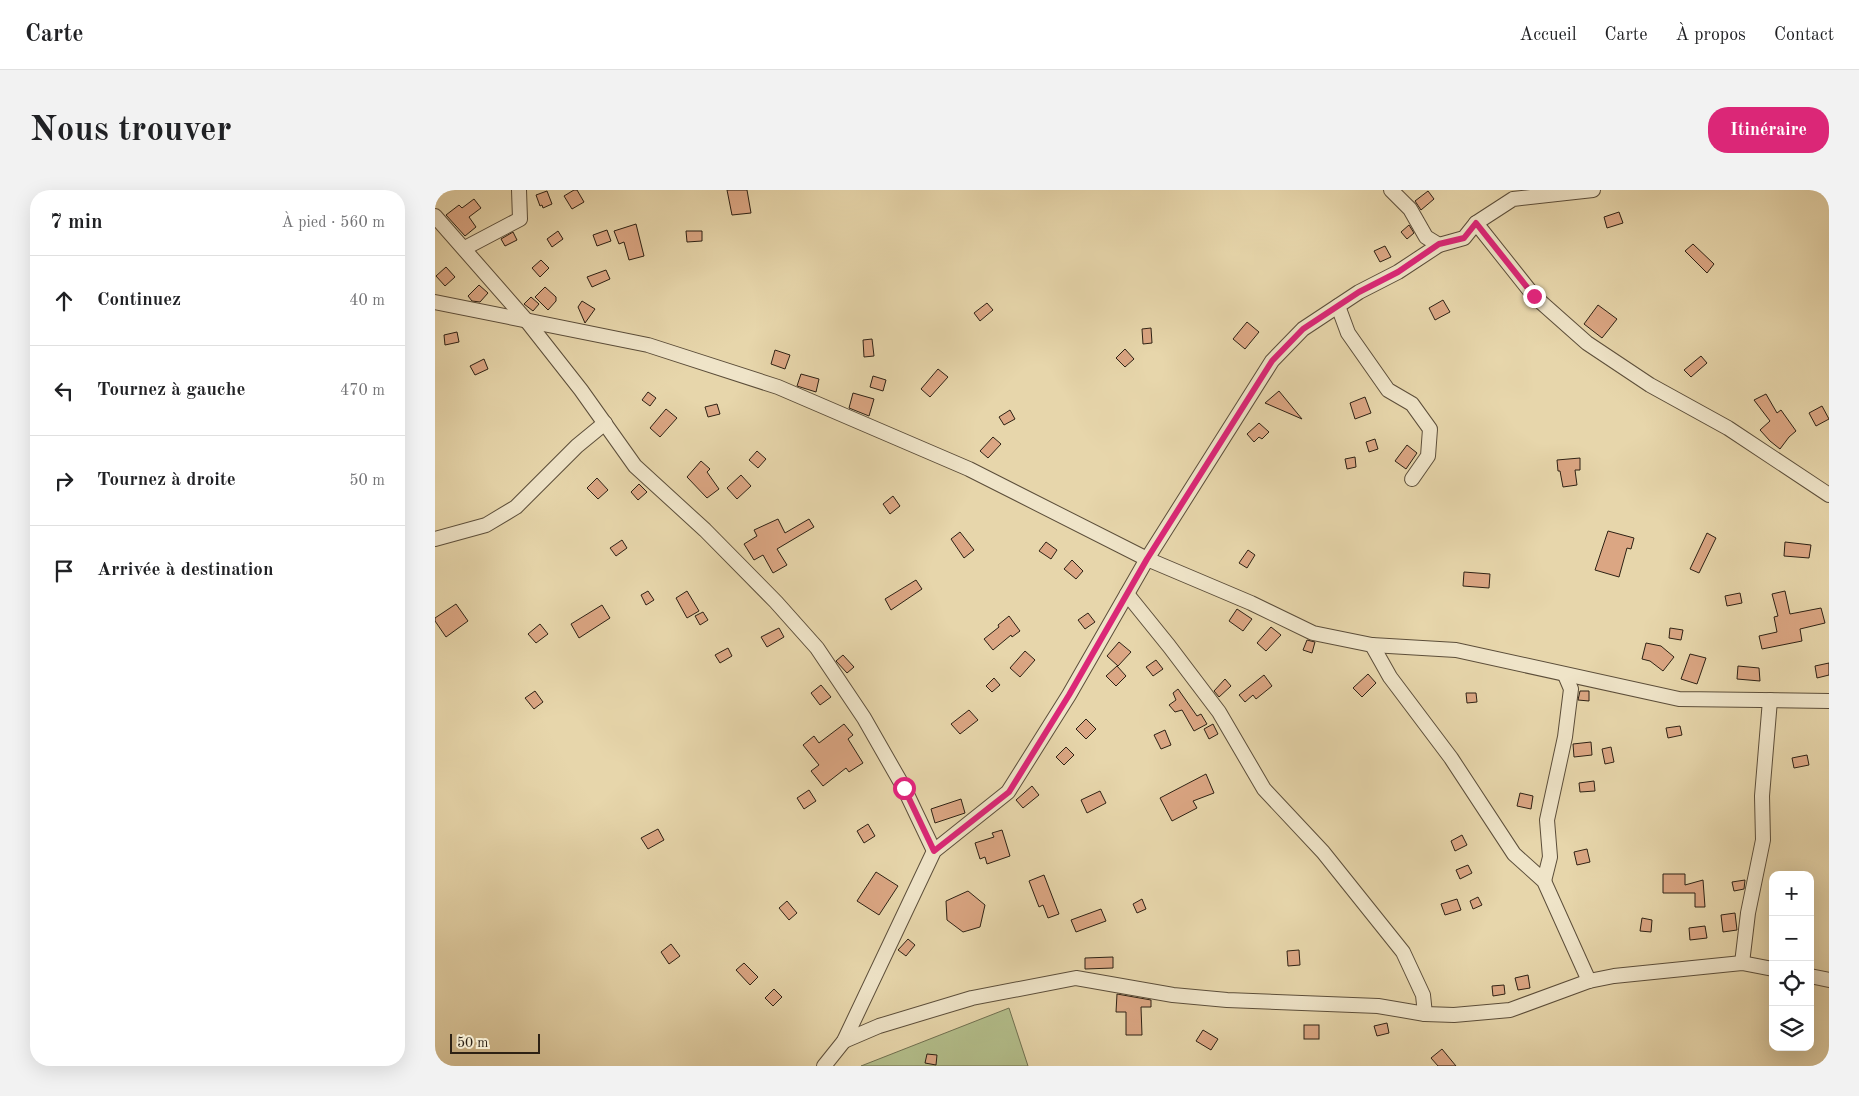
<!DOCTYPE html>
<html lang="fr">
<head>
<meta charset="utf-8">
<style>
  body { margin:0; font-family:"Old Standard TT",serif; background:#f2f2f2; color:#202124 }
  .controls { position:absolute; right:15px; bottom:15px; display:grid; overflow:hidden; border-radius:10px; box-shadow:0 5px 20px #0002 }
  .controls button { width:45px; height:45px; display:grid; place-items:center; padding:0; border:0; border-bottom:1px solid #e0e0e0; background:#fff; color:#202124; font:25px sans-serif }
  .scale { position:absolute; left:15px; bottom:12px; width:90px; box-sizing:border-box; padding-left:5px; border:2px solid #2d2114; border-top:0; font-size:14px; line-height:18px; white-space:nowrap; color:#2d2114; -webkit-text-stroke:4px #efe4c8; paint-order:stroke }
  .stop { position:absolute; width:15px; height:15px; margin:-11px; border:4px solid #db2777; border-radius:50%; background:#fff }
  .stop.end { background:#db2777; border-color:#fff; box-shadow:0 1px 5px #0008 }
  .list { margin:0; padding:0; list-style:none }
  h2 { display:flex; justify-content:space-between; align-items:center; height:65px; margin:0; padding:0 20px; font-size:21px }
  h2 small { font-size:16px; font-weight:400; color:#757577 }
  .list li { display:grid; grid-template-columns:32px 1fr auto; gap:15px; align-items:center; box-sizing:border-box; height:90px; padding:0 20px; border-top:1px solid #e0e0e0 }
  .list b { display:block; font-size:19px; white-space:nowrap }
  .list em { font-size:16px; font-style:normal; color:#757577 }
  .icon { flex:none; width:28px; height:28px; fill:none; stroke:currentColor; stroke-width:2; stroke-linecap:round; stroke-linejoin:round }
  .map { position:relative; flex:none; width:1394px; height:876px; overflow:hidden; border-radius:20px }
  header { display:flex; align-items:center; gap:30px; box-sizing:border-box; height:70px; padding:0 25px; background:#fff; border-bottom:1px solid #e0e0e0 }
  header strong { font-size:24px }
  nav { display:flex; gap:28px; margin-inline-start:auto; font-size:18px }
  .intro { display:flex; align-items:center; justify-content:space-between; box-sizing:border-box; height:120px; padding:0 30px }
  h1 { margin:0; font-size:35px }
  .button { padding:12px 22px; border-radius:20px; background:#db2777; color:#fff; font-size:18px; font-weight:700 }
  main { display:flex; gap:30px; padding:0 30px }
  aside { flex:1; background:#fff; border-radius:20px; box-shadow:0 5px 20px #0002 }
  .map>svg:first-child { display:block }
  .green { fill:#b3be8b; stroke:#707050 }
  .building { fill:#dba683; stroke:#2d2114 }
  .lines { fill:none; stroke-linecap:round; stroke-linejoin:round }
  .minor-casing { stroke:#5c4e3a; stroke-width:16 }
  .minor { stroke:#efe4c8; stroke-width:14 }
  .route { stroke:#db2777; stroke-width:6 }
</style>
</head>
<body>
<header>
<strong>Carte</strong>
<nav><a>Accueil</a><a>Carte</a><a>À propos</a><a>Contact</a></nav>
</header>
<div class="intro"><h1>Nous trouver</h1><a class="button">Itinéraire</a></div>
<main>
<aside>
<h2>7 min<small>À pied · 560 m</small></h2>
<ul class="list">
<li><svg class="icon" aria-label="ahead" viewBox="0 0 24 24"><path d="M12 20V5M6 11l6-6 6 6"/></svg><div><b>Continuez</b></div><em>40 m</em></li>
<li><svg class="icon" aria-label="left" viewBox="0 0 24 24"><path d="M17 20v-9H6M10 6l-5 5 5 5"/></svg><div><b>Tournez à gauche</b></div><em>470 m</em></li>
<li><svg class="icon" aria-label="right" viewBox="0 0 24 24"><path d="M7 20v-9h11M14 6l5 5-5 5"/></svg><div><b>Tournez à droite</b></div><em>50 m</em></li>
<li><svg class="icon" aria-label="arrive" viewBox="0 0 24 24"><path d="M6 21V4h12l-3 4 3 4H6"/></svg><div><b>Arrivée à destination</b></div></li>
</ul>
</aside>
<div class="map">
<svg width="1394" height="876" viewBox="0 0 1394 876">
  <rect width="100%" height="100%" fill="#e7d6ab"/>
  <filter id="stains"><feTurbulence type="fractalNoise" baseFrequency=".004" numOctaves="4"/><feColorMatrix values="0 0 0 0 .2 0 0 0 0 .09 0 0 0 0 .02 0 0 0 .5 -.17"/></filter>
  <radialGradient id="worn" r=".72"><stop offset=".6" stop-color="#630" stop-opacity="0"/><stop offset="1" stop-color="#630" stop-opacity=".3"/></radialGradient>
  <polygon class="green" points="574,818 593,876 426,876"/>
  <g class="building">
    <polygon points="139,0 142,0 149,12 137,19 129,6"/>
    <polygon points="292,0 312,0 316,23 297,25"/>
    <polygon points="112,1 117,14 108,18 107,15 105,16 101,5"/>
    <polygon points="993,1 999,9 986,20 980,11"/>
    <polygon points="39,9 46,18 34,27 41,37 30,46 11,25 24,15 27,18"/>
    <polygon points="1184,22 1188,33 1172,38 1169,27"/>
    <polygon points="201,34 209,66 194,70 189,52 184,54 179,41"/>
    <polygon points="974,35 979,43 972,49 966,42"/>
    <polygon points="172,40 176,51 162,56 158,45"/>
    <polygon points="123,41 128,49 117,57 112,49"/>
    <polygon points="251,41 267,41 267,51 252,52"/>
    <polygon points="78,42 82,50 70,56 66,49"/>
    <polygon points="1258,54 1279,74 1272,83 1250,61"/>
    <polygon points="950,56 956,67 945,72 939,61"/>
    <polygon points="106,70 114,78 105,87 97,78"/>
    <polygon points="11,77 20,87 10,96 1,86"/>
    <polygon points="171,80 175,89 157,97 152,87"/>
    <polygon points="44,95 53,103 45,112 37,111 33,106"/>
    <polygon points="110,97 121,107 121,111 113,120 100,107"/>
    <polygon points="96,107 104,114 98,121 89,114"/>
    <polygon points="1008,110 1015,122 1000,130 994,118"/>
    <polygon points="147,111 160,119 150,133 143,117"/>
    <polygon points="552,113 558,120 545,131 539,123"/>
    <polygon points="1163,115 1182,129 1167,148 1149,134"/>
    <polygon points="812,132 824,142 810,159 798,149"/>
    <polygon points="716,138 717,153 708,154 707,139"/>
    <polygon points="22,142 24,152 10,155 9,145"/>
    <polygon points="437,149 439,166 429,167 428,150"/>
    <polygon points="690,159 699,169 690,177 681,168"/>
    <polygon points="340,160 355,165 350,179 336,174"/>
    <polygon points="1266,166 1272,173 1256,187 1249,180"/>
    <polygon points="49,169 53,179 40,185 35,176"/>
    <polygon points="503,179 513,187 495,207 486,199"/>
    <polygon points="366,184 384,189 381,202 362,196"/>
    <polygon points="438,186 451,190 448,201 435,197"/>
    <polygon points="844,201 867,229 830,213"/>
    <polygon points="213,202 221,208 215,216 207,210"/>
    <polygon points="418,203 439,209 434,226 414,218"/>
    <polygon points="1331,204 1342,223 1346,220 1361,241 1354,247 1345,259 1335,251 1325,240 1335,231 1319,210"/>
    <polygon points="930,207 936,223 920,229 915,213"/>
    <polygon points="282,214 285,224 273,227 270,217"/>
    <polygon points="1387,216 1394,229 1381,236 1374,223"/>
    <polygon points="231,219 242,228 225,247 215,238"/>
    <polygon points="575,220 580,229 569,235 564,227"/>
    <polygon points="824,233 834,242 827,249 824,247 819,252 812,244"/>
    <polygon points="558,247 566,254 553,268 545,261"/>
    <polygon points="940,249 943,259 934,262 931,252"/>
    <polygon points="972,255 982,263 971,279 960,271"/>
    <polygon points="322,261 331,269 323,278 314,270"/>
    <polygon points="920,267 921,277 912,279 910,269"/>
    <polygon points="1145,268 1145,280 1140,280 1142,295 1128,297 1125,281 1123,281 1122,270"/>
    <polygon points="266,271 275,279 272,282 284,299 272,308 252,287"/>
    <polygon points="306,285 316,296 302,309 292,298"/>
    <polygon points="162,288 173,300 163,309 152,298"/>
    <polygon points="204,294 212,302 203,310 196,302"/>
    <polygon points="458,306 465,316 455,324 448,314"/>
    <polygon points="343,329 350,343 374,329 379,337 342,359 352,375 338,383 328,365 319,370 309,354 322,346 319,340"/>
    <polygon points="1173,341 1199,348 1196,359 1192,358 1184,387 1160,380"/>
    <polygon points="525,342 539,360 529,368 516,349"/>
    <polygon points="1272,343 1281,348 1264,383 1255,379"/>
    <polygon points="187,350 192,358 181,366 175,358"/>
    <polygon points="611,352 622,360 616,369 604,361"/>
    <polygon points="1350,352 1376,355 1374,368 1349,366"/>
    <polygon points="813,360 820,365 812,378 804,373"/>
    <polygon points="637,370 648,381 641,389 629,379"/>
    <polygon points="1029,382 1055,384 1054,398 1028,396"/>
    <polygon points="481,390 487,399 456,420 450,409"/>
    <polygon points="213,401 219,410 211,415 206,405"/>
    <polygon points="252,401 264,421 252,428 241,408"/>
    <polygon points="1350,401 1355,424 1386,418 1390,433 1365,439 1367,451 1327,459 1324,446 1342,442 1339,427 1343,426 1337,404"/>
    <polygon points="1305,403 1307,413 1292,416 1290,406"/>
    <polygon points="21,414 33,431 11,447 0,431 0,428"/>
    <polygon points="167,415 175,428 144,448 136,434"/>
    <polygon points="802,419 817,429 808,441 794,431"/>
    <polygon points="268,422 273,430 265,435 260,426"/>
    <polygon points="653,423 660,432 650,439 643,430"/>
    <polygon points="574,426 585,441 577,447 576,445 558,460 549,449 564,437 563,435"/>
    <polygon points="105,434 113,444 101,453 93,444"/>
    <polygon points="836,437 846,445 831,461 822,453"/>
    <polygon points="344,438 349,447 332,457 326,447"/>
    <polygon points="1235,438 1248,440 1246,450 1234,448"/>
    <polygon points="872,450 880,452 877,463 868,460"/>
    <polygon points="684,452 696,462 683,476 672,466"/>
    <polygon points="1211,453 1226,456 1239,467 1228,481 1215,471 1207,469"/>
    <polygon points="293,458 297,466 285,473 280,465"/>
    <polygon points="590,461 600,470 585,487 575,478"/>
    <polygon points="1255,464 1271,468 1262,494 1246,489"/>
    <polygon points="408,465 419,477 412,483 401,471"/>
    <polygon points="721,470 728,479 718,486 711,477"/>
    <polygon points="1394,473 1394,485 1382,488 1380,476"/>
    <polygon points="682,476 691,486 681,496 671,486"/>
    <polygon points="1303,476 1324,478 1325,491 1302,489"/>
    <polygon points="933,484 941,493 927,507 918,498"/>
    <polygon points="829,485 837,496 821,509 818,505 810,512 804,505"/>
    <polygon points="559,488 565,495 557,502 551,496"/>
    <polygon points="790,489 796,496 784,507 779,501"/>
    <polygon points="386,495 396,507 385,515 376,503"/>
    <polygon points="743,499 762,526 766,524 772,534 759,541 747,520 740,522 734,515 741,510 738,503"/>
    <polygon points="100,501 108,512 99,519 90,508"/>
    <polygon points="1145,501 1154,501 1154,511 1143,510"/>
    <polygon points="1031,503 1041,503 1042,512 1032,513"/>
    <polygon points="534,520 543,530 525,544 516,534"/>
    <polygon points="651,529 661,539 651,549 641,539"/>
    <polygon points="409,534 418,545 413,549 428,573 414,582 411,578 388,596 376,581 384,575 368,555 379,546 384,553"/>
    <polygon points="778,534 783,544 774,549 769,539"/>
    <polygon points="1245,536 1247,545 1233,548 1231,538"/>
    <polygon points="730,540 736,555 726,559 719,545"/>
    <polygon points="1156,552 1157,565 1139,567 1138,554"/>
    <polygon points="631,557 639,565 629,575 621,567"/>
    <polygon points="1176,557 1179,572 1170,574 1167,559"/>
    <polygon points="1372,565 1374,575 1359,578 1357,568"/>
    <polygon points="771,584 779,603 758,611 762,618 737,631 725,608"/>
    <polygon points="1159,591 1160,601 1145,602 1144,593"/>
    <polygon points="597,596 604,605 588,618 581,610"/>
    <polygon points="374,600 381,611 369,619 362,608"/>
    <polygon points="665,601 671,613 652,623 646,610"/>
    <polygon points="1085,603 1098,606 1096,619 1082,616"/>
    <polygon points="526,609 530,623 500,633 496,619"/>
    <polygon points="433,634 440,646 429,653 422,641"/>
    <polygon points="223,639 229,650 213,659 206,648"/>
    <polygon points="567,640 575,666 552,674 550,667 545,669 540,653 559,647 557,643"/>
    <polygon points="1027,645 1032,655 1020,661 1016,651"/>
    <polygon points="1152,659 1155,672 1142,675 1139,662"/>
    <polygon points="1033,675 1037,683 1025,689 1021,680"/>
    <polygon points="441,682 463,696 444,725 422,711"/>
    <polygon points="1228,684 1250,684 1250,695 1268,690 1270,717 1260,717 1260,703 1228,703"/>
    <polygon points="609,685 624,724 613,728 608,715 604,717 594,691"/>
    <polygon points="1310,690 1309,699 1299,701 1297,692"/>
    <polygon points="533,701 550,715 545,737 528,742 512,730 511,711"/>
    <polygon points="1043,707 1047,715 1038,719 1035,711"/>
    <polygon points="707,709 711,719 702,723 698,714"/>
    <polygon points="1022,709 1026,720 1010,725 1006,714"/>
    <polygon points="352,711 362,723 354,730 344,718"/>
    <polygon points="666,719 671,731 641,742 636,730"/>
    <polygon points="1300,723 1302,740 1288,742 1286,725"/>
    <polygon points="1207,728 1217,730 1216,742 1205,741"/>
    <polygon points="1270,736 1272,748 1255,750 1254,738"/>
    <polygon points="473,749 480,755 471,766 463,760"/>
    <polygon points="236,754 245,766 234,774 226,762"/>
    <polygon points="864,760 865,775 853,776 852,761"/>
    <polygon points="678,767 678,778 650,779 650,768"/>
    <polygon points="309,773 323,787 315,795 301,780"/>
    <polygon points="1093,785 1095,798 1083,800 1080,788"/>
    <polygon points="1069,795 1070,804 1058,806 1057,796"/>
    <polygon points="339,799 347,807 338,816 330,808"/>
    <polygon points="682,804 716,810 716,817 706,817 707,845 691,845 691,822 681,822"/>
    <polygon points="952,833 954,843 942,846 939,836"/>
    <rect x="869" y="835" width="15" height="14"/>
    <polygon points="768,840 783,849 776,860 761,851"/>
    <polygon points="1007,859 1021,876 1003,876 996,868"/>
    <polygon points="492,864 502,865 501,875 490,873"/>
  </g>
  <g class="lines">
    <g class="minor-casing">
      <g id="minor">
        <polyline points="956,0 975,19 991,47 1004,55"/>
        <polyline points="0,26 91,130 146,200 200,276 270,340 341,412 382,458 429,528 469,598 499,661"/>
        <polyline points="1041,33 1099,106 1152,153 1215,195 1293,238 1394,305"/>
        <polyline points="30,58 85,29 84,0"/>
        <polyline points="0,112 213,155 343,197 534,279 712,369 816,413 878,443 937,455 1021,460 1244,509 1394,511"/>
        <polyline points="903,116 913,143 953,200 977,214 995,239 993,266 977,289"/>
        <polyline points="0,349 51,335 81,317 142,256 170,233"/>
        <polyline points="692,404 734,456 784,522 829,599 888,662 968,762 988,805 990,824"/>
        <polyline points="937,455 955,487 1016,568 1079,664 1109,691 1154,791"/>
        <polyline points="1109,691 1115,667 1112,630 1130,547 1136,499 1130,485"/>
        <polyline points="1307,773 1313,723 1328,650 1327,606 1335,510"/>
        <polyline points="1375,786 1394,790"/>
        <polyline points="409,851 444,836 537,808 641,788 738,805 792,810 943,816 990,824 1019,825 1075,820 1154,791 1179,786 1307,773 1338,779"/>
        <polyline points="389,876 409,851 499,661 573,602 634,505 712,369 837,171 868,139 924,102 963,82 1004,55 1029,48 1041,33 1078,9 1158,0"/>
      </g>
    </g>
    <use href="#minor" class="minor"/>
  </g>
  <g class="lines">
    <polyline class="route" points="469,598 499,661 574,602 634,505 712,369 837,171 868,139 924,102 963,82 1004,54 1029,48 1041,33 1099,106"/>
  </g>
  <rect width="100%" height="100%" filter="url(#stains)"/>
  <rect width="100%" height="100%" fill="url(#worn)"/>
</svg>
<div class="controls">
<button>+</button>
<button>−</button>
<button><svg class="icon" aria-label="locate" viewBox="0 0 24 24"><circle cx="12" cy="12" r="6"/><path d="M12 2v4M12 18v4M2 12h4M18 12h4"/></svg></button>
<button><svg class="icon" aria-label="layers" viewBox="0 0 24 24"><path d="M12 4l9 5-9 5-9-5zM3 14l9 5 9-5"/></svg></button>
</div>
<div class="scale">50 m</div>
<div class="stop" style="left:469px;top:598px"></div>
<div class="stop end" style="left:1099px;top:106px"></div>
</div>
</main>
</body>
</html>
